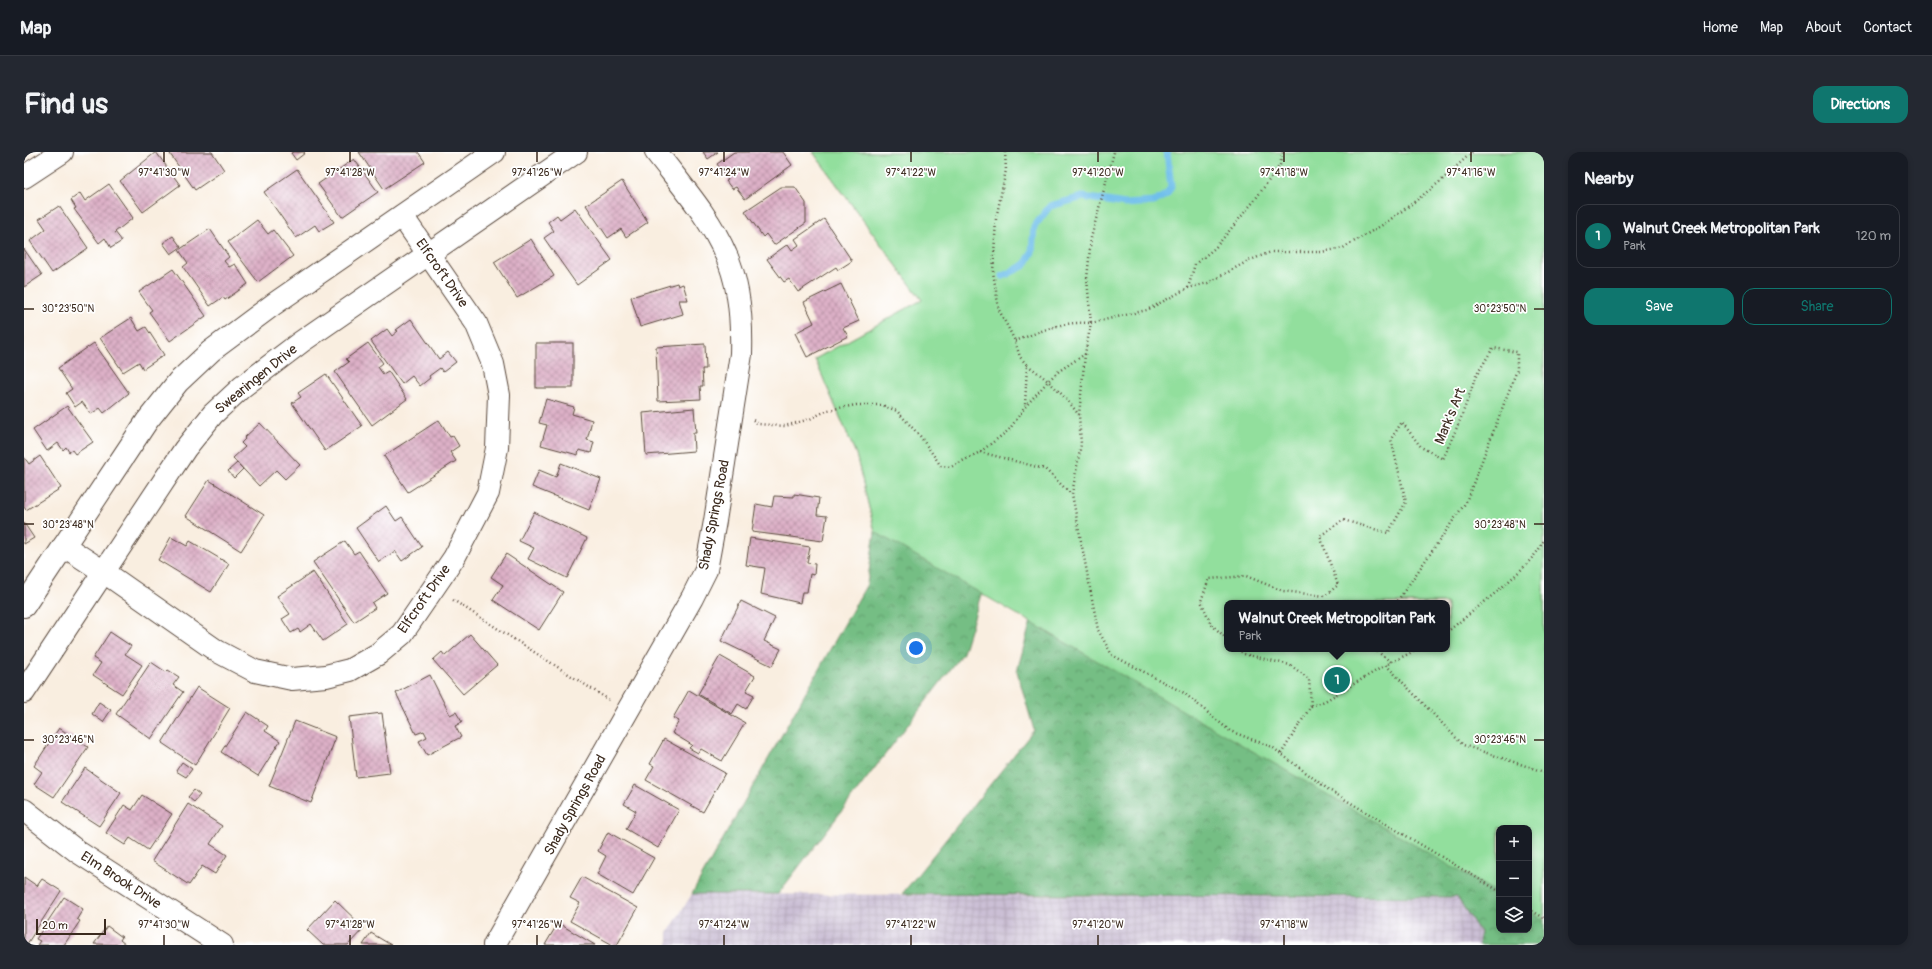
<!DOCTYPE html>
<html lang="en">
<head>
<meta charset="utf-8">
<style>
  body { margin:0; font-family:Pangolin,sans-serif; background:#242831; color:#f1f3f6 }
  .controls { position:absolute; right:12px; bottom:12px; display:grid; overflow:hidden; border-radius:8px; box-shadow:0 2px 6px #0003 }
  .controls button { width:36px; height:36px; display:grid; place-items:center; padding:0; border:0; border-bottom:1px solid #363941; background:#171b24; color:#f1f3f6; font:20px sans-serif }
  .scale { position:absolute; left:12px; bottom:10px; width:70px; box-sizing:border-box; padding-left:4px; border:2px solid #3b2a1e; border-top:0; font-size:11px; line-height:14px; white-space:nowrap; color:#3b2a1e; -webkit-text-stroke:3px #fff; paint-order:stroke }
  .you { position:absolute; left:892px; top:496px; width:14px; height:14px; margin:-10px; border:3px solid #fff; border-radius:50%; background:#1a73e8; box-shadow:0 0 0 6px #1a73e833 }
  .badge { display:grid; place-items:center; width:26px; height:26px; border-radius:50%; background:#0f766e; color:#fff; font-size:13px; font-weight:700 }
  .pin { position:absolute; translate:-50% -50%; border:2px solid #fff; box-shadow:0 1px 4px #0006 }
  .popup { position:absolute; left:1200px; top:448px; width:226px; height:52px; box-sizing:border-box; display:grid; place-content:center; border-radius:8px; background:#171b24; filter:drop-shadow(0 1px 3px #0005); font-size:13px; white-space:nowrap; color:#9ea1a6 }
  .popup b { font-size:15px; color:#f1f3f6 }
  .popup::after { content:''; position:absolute; left:50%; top:100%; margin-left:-8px; border:8px solid transparent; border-top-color:#171b24 }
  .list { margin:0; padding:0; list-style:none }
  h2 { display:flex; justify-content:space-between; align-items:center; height:52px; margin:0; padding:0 16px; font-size:17px }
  h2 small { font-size:13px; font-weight:400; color:#9ea1a6 }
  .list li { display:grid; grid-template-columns:26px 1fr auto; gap:12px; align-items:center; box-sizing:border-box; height:64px; margin:0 8px 8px; padding:0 8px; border:1px solid #363941; border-radius:12px }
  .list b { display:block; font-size:15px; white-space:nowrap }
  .list p { margin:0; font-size:13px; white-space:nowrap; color:#9ea1a6 }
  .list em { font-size:13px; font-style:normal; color:#9ea1a6 }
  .actions { display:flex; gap:8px; padding:12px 16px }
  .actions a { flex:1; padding:9px 0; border:1px solid #0f766e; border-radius:12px; text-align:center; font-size:14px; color:#0f766e }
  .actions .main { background:#0f766e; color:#fff }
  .icon { flex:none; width:22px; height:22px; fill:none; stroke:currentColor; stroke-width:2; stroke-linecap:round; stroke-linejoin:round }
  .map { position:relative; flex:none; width:1520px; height:793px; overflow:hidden; border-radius:12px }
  header { display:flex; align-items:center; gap:24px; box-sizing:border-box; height:56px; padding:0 20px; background:#171b24; border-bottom:1px solid #363941 }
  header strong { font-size:19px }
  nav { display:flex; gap:22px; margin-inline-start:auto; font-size:14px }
  .intro { display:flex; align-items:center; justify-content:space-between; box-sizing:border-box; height:96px; padding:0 24px }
  h1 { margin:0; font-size:28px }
  .button { padding:10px 18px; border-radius:12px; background:#0f766e; color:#fff; font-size:14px; font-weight:700 }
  main { display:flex; gap:24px; padding:0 24px }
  aside { flex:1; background:#171b24; border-radius:12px; box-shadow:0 2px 6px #0003 }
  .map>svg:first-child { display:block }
  .industrial { fill:url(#industrial-grid) }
  .forest { fill:url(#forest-crowns); stroke:#587451; fill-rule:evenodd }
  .park { fill:#92df9d; stroke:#66845e; fill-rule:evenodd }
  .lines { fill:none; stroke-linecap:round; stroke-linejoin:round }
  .stream { stroke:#70bfeb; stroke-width:7 }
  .building { fill:url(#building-cross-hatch) }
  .street-casing { stroke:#58473b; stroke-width:24 }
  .path { stroke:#58473b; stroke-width:2.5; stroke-dasharray:1 3; stroke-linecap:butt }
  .street { stroke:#fff; stroke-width:22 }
  .ticks { fill:none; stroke:#3b2a1e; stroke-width:1.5 }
  .labels { text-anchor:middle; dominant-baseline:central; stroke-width:3.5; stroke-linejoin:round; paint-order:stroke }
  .street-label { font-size:14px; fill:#3b2a1e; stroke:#fff }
  .ticks-label { font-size:10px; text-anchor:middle; fill:#3b2a1e; stroke:#fff; stroke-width:3.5; stroke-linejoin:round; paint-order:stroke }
</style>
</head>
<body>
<header>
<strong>Map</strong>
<nav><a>Home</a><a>Map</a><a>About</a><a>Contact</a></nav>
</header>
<div class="intro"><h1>Find us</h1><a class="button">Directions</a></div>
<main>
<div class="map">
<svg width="1520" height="793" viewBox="0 0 1520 793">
  <defs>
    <pattern id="industrial-grid" width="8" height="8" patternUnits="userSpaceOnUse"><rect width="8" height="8" fill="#cbbfd5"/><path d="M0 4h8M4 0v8" fill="none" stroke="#afa4b6"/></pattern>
    <pattern id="forest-crowns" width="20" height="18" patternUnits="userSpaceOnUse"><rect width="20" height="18" fill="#75be84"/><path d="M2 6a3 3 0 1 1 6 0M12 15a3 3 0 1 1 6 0" fill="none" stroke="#619b6b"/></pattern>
    <pattern id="building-cross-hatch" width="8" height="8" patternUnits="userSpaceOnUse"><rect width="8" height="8" fill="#ddb0c7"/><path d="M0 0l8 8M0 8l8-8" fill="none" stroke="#b48fa1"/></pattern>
  </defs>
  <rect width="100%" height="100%" fill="#fff"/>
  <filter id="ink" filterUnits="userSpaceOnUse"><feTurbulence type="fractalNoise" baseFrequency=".025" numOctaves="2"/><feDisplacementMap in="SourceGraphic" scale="8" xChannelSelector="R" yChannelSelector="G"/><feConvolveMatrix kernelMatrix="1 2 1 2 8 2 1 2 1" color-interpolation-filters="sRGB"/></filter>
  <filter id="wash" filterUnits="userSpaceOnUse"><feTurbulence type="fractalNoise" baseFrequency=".012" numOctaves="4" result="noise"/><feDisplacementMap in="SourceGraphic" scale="16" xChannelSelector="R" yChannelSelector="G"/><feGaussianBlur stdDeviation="0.9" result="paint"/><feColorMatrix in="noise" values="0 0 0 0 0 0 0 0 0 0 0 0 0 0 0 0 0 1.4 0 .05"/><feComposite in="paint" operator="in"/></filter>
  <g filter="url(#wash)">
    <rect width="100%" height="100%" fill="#f9eee0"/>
    <polygon class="industrial" points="668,742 1433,745 1456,780 1455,793 644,793 644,781"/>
    <g class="forest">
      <polygon points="789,0 976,0 973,391 939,501 754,742 668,742 843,432 851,380 832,302 791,207 898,148"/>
      <path d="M1520,0v793h-65l1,-13 -23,-35 -555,-3 132,-164 -17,-59 24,-86zM1203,451h220v46h-220zM1475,676h30v102h-30z"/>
    </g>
    <path class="park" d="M789,0h731v768l-15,-9v-83h-30v66l-624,-362 -19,-78 -41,-95 107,-59zM1203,451h220v46h-220z"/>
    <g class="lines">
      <polyline class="stream" points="979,124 1001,113 1008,100 1010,75 1026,54 1059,45 1101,52 1130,50 1143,42 1147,35 1143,0"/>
    </g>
    <g id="blocks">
      <g class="building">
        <polygon points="132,0 156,33 119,60 96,29"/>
        <polygon points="149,0 188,0 200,18 171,38 146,2"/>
        <polygon points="269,0 280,0 281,1 272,8 267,1"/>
        <polygon points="335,0 394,0 401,10 360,37"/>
        <polygon points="679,0 694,0 684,7"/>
        <polygon points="710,0 759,0 768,13 721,47 712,35 708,37 702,29 704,28 693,12"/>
        <polygon points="330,7 354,40 318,65 294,32"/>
        <polygon points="273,17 310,70 295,79 291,73 272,86 240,40"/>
        <polygon points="598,29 624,70 602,85 597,77 584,86 562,53"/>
        <polygon points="85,32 109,66 91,80 98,89 87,96 81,86 75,91 50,57 52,56 47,48 56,41 61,49"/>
        <polygon points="757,35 771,35 782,51 782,71 750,93 742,82 739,85 721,59"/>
        <polygon points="35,54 64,96 28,121 6,89 22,77 15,67"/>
        <polygon points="551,56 588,108 553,133 520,86 530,79 524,70 533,63 536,67"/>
        <polygon points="800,67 828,109 814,118 812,115 774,140 765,127 760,130 743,107 764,92 768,98 775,93 771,87"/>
        <polygon points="233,68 244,82 249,78 269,104 234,130 204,90"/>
        <polygon points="186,77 205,105 200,109 205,115 211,112 224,132 201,148 199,145 186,154 159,115 164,111 155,98"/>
        <polygon points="149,84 157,95 147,102 139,91"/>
        <polygon points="507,87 530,124 493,146 470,110"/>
        <polygon points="0,97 18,123 0,135"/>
        <polygon points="149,117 182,164 146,189 125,160 128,158 115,140"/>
        <polygon points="653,131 654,134 659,132 664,148 655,148 659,162 616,175 607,145"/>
        <polygon points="817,132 835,169 819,176 824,184 783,205 771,181 790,171 780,150"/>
        <polygon points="107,166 115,179 122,175 140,203 119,217 115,210 99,220 76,186"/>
        <polygon points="387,167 415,207 424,200 432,210 419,220 416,216 405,224 406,226 396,234 388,224 378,232 347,189 363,177 368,184 374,179 372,178"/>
        <polygon points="70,191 105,241 80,261 76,256 67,262 58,250 51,255 42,241 48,237 34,216"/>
        <polygon points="344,191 359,211 354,215 359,222 364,219 383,247 348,273 311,220 325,210 322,207"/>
        <rect x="512" y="191" width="37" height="45"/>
        <polygon points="681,192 682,217 678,217 679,234 676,234 677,247 634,249 632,195"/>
        <polygon points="302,222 338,274 301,299 268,251 277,245 274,241"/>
        <polygon points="522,247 550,255 548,262 568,268 563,288 570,290 567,301 555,298 554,303 517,293 523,273 515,271"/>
        <polygon points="43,254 69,290 51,302 48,298 45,300 42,295 39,298 34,291 23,299 9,278"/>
        <polygon points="670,256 672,281 669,281 670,299 622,303 619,261"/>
        <polygon points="415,268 426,285 429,284 435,294 426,300 432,309 384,340 360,304"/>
        <polygon points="236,271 276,313 261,327 252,318 235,334 209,306 221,295 217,291 221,287 220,286"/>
        <polygon points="16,304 37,336 2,358 0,355 0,305 5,312"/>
        <polygon points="213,311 219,317 210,326 204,319"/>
        <polygon points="537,311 577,327 565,358 508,335 515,318 532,325"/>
        <polygon points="185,328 240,363 217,399 162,364"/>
        <polygon points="770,342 795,346 793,363 803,364 799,389 728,380 732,352 748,355 750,344 770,345"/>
        <polygon points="362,354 372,369 378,365 398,395 378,409 371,399 355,410 332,376"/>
        <polygon points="510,360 563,386 543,426 504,407 510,396 495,389"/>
        <polygon points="0,371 10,386 0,392"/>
        <polygon points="147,385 163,394 166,389 205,412 187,440 134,408"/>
        <polygon points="726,386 786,395 783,411 791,412 790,423 786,422 783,440 778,440 776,451 737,442 741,416 722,413"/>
        <polygon points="321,389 330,402 335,399 363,441 348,451 351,456 330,470 289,410"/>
        <polygon points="482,402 539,440 515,478 469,448 479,433 467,425"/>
        <polygon points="289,420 324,472 299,489 287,472 276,480 274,477 267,481 258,467 266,462 253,444"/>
        <polygon points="717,449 751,466 740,489 757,497 748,514 697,489"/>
        <polygon points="86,480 107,494 101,502 118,513 98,542 69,523 77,511 69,506"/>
        <polygon points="446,482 473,513 439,542 409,508 418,500 421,504"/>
        <polygon points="696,504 731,524 722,539 730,543 722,557 714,552 708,562 674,542"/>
        <polygon points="127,510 142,520 144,518 155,525 149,533 159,540 127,587 92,562"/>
        <polygon points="406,523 426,563 432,560 438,570 431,574 437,585 403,603 395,589 403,585 400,579 392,582 372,541"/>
        <polygon points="173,535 206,556 171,613 138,591"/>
        <polygon points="665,538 721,571 698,609 677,597 674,601 665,596 668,593 648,581 655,569 649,566"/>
        <polygon points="75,550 87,558 79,570 68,562"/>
        <polygon points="223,560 244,574 241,579 256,589 234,624 197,600"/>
        <polygon points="358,561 366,621 332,625 325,565"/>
        <polygon points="271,569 312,585 287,651 245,634"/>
        <polygon points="35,576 64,595 30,645 10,632 18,620 10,614"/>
        <polygon points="640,587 701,621 679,660 622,628 630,614 626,612"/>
        <polygon points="158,610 168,617 162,625 152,619"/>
        <polygon points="61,616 97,641 75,674 38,650"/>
        <polygon points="611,633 655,658 634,696 602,677 612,659 600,652"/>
        <polygon points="170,638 176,643 170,650 164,645"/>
        <polygon points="118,643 148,662 124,698 106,686 101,693 82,681 100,653 108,658"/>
        <polygon points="164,652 198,674 186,692 203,703 191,722 178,714 165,733 128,709"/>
        <polygon points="584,680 630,706 609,743 573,722 582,704 574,699"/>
        <polygon points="0,725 13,734 18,727 37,739 3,792 0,790"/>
        <polygon points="558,725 614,756 593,793 589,793 546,769 556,751 546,746"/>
        <polygon points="40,745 59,757 53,767 56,769 40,793 13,793 16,789 12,787"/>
        <polygon points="311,748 340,776 324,793 299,793 283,778"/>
        <polygon points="534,771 571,793 521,793"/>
        <polygon points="83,774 98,785 96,788 102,793 70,792"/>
        <polygon points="347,781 367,793 339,793"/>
      </g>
    </g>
  </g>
  <g filter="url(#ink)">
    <use href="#blocks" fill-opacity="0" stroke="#58473b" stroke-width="1"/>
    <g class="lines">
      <g class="street-casing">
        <g id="street">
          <polyline points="0,25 38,0"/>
          <polyline points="40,394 80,420 193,499 231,519 268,527 302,524 326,518 354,502 378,482 430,406 464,341 473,296 475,243 469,212 452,171 378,64"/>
          <polyline points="0,454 123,269 154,230 187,199 250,152 470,0"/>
          <polyline points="0,540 161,297 189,262 218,235 277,190 552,0"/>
          <polyline points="0,658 54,700 198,793"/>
          <path d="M470,793l198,-347 14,-28 9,-49 26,-167c1,-33 -1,-69 -15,-99 -16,-38 -45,-70 -70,-103"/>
        </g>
      </g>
      <g class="path">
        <polyline points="981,0 982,18 972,67 969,120 975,158 991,189 996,205 1003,213 1001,254"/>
        <polyline points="1164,136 1171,112 1191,96 1230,49 1256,13 1259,0"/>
        <path d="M991,189c28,-10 45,-20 76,-18l-4,-44 4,-41 23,-86"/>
        <polyline points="1061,202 1055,263 1057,292 1048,342 1074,478 1088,503 1160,541 1206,579 1248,595 1305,638 1475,739"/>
        <path d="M1003,213c22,15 36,29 52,50"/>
        <polyline points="729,268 734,272 761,274 786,267 804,258 832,253 858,253 873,259 896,284 917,314 927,315 956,300 985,278 1001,255 1025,228 1035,219 1061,202 1067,171 1123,158 1164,136 1184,131 1224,109 1247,100 1297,100 1319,96 1360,72 1389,51 1418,28 1448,0"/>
        <polyline points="956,300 1021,317 1047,342"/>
        <polyline points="429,448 585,548"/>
        <path d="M1423,480c24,-20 87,-66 97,-92"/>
        <polyline points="1203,487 1187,472 1177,449 1185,427 1222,424 1259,439 1301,444 1314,433 1296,384 1319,368 1364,381 1382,350 1367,287 1378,270 1397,295 1419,307 1437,266 1452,224 1469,196 1493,200 1493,218 1442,350 1372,451"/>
        <polyline points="1214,497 1220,502 1266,513 1285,527 1287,554"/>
        <polyline points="1350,497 1367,510"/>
        <polyline points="1362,513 1439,593 1520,620"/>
        <polyline points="1287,554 1301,549 1362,513 1394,497"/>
        <polyline points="1257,602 1287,554"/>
        <polyline points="1505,757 1520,766"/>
      </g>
      <use href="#street" class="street"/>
    </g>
  </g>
  <path class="ticks" d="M140,0v10M326,0v10M513,0v10M700,0v10M887,0v10M1074,0v10M1260,0v10M1447,0v10M0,157h10M1510,157h10M0,372h10M1510,372h10M0,588h10M1510,588h10M140,783v10M326,783v10M513,783v10M700,783v10M887,783v10M1074,783v10M1260,783v10"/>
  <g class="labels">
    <g class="street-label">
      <text transform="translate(418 121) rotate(55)">Elfcroft Drive</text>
      <text transform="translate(232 227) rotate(-39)">Swearingen Drive</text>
      <text transform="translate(1426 264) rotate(-68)">Mark's Art</text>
      <text transform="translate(690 363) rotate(-79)">Shady Springs Road</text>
      <text transform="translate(400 447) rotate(-55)">Elfcroft Drive</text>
      <text transform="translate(551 653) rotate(-61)">Shady Springs Road</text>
      <text transform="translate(97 728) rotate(33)">Elm Brook Drive</text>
    </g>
  </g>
  <g class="ticks-label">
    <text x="140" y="24">97°41'30"W</text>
    <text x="326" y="24">97°41'28"W</text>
    <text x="513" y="24">97°41'26"W</text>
    <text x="700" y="24">97°41'24"W</text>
    <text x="887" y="24">97°41'22"W</text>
    <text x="1074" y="24">97°41'20"W</text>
    <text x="1260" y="24">97°41'18"W</text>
    <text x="1447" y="24">97°41'16"W</text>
    <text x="44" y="160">30°23'50"N</text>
    <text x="1476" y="160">30°23'50"N</text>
    <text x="44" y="376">30°23'48"N</text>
    <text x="1476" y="376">30°23'48"N</text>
    <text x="44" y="591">30°23'46"N</text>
    <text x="1476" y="591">30°23'46"N</text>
    <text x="140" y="776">97°41'30"W</text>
    <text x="326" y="776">97°41'28"W</text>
    <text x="513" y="776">97°41'26"W</text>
    <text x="700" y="776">97°41'24"W</text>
    <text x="887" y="776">97°41'22"W</text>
    <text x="1074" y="776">97°41'20"W</text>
    <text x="1260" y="776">97°41'18"W</text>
  </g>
</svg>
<div class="controls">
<button>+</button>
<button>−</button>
<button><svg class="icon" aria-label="layers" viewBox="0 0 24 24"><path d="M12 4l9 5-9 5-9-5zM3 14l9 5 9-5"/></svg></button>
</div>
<div class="scale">20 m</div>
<div class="you"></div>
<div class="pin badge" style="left:1313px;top:528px">1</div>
<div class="popup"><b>Walnut Creek Metropolitan Park</b>Park</div>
</div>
<aside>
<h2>Nearby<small></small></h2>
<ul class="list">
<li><span class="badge">1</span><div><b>Walnut Creek Metropolitan Park</b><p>Park</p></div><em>120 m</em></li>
</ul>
<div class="actions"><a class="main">Save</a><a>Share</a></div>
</aside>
</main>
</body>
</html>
